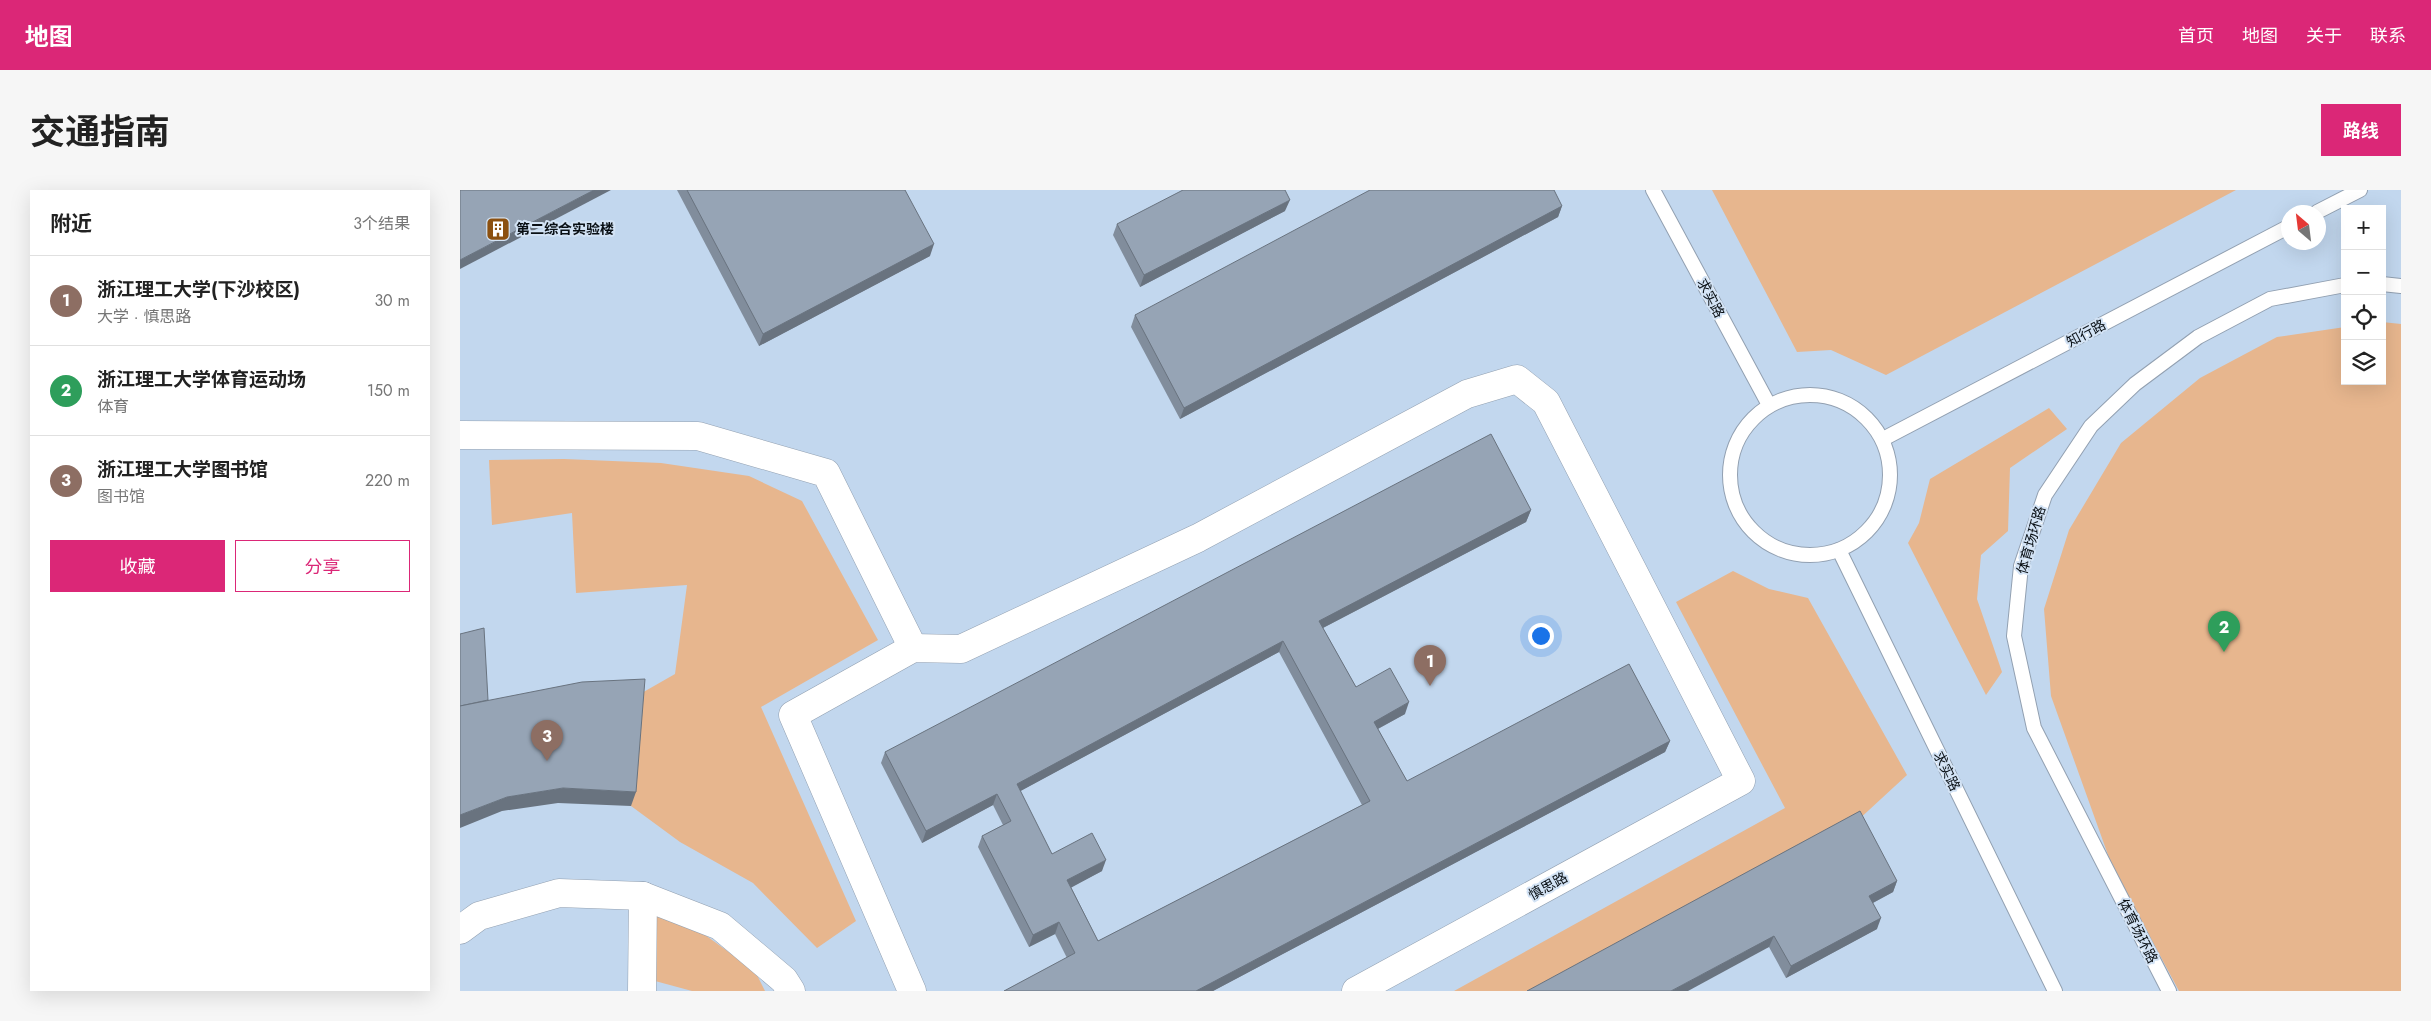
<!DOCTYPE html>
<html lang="zh">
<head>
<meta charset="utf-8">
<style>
  body { margin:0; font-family:Jost,"Noto Sans SC",sans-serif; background:#f6f6f6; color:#222 }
  .controls { position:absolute; right:15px; top:15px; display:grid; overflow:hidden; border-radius:0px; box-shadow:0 5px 20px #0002 }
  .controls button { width:45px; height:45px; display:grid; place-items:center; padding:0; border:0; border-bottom:1px solid #e0e0e0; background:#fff; color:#222; font:25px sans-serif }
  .compass { position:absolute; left:1821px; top:15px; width:45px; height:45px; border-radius:50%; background:#fff; box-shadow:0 5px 20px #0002; rotate:332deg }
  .you { position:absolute; left:1080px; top:445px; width:18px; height:18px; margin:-12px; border:4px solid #fff; border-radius:50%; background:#1a73e8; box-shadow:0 0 0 8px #1a73e833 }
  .badge { display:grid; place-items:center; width:32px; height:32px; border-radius:50%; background:#db2777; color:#fff; font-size:16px; font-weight:700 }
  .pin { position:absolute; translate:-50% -41px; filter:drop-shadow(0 1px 2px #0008) }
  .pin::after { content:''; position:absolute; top:26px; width:18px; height:15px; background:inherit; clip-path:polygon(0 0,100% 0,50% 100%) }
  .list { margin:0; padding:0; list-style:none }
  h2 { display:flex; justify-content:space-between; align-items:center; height:65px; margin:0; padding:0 20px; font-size:21px }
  h2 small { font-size:16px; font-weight:400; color:#767676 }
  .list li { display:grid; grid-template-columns:32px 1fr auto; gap:15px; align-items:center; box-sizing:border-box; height:90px; padding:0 20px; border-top:1px solid #e0e0e0 }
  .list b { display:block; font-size:19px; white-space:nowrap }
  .list p { margin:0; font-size:16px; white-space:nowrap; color:#767676 }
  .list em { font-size:16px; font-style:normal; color:#767676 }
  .actions { display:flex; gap:10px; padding:15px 20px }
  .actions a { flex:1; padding:11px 0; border:1px solid #db2777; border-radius:0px; text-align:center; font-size:18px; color:#db2777 }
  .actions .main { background:#db2777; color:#fff }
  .icon { flex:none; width:28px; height:28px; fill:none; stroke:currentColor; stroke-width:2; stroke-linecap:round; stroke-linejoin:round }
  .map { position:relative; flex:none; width:1941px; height:801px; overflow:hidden; border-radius:0px }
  header { display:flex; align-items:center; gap:30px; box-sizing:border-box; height:70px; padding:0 25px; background:#db2777; color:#fff }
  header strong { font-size:24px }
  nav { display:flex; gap:28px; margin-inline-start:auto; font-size:18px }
  .intro { display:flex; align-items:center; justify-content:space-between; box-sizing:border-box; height:120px; padding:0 30px }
  h1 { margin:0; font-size:35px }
  .button { padding:12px 22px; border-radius:0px; background:#db2777; color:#fff; font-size:18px; font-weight:700 }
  main { display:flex; gap:30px; padding:0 30px }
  aside { flex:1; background:#fff; border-radius:0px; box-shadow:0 5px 20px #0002 }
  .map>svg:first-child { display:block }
  .built { fill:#c2d7ee; fill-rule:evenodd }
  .green { fill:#e7b68e }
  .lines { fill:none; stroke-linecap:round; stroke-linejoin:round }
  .lane-casing { stroke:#92a0b1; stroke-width:16 }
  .street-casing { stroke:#92a0b1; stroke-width:29 }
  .lane { stroke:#fff; stroke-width:14 }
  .street { stroke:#fff; stroke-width:28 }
  .wall { fill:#818d9c; fill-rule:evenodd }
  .shaded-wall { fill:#69737f }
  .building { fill:#96a4b5; stroke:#69737f; fill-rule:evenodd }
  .labels { text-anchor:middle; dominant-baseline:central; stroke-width:4; stroke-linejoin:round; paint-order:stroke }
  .poi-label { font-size:14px; font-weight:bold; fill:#090f14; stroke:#d3e3f5; text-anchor:start }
  .street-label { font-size:14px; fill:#090f14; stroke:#d3e3f5 }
</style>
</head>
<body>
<header>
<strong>地图</strong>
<nav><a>首页</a><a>地图</a><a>关于</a><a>联系</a></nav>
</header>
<div class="intro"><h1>交通指南</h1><a class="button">路线</a></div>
<main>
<aside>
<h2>附近<small>3个结果</small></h2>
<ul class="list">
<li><span class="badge" style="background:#8d6e63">1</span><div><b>浙江理工大学(下沙校区)</b><p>大学 · 慎思路</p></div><em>30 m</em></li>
<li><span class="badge" style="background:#2e9e5b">2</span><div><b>浙江理工大学体育运动场</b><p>体育</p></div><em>150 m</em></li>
<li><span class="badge" style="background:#8d6e63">3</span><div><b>浙江理工大学图书馆</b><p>图书馆</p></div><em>220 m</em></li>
</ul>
<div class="actions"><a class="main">收藏</a><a>分享</a></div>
</aside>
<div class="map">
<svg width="1941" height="801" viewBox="0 0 1941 801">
  <rect width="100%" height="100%" fill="#d3e3f5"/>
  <path class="built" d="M0,0h1941v801h-1941zM1885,19h37v172h-37zM1828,22h30v30h-30z"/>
  <g class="green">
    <polygon points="1252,0 1776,0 1426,185 1371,160 1337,162"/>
    <polygon points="1922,132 1941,134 1941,801 1719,801 1652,676 1591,506 1584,419 1609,340 1661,253 1740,188 1817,147 1885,137 1885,191 1922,191"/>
    <polygon points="1589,218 1607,239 1550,278 1548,341 1521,365 1517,409 1542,482 1526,505 1448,353 1459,333 1470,289"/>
    <polygon points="104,269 201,273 289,286 342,311 418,450 301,517 396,731 357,758 293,693 220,652 171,616 180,504 215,484 227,395 116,403 112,323 32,335 29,270"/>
    <polygon points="1273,381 1309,399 1348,408 1447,585 1396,632 1084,801 994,801 1325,618 1216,412"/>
    <polygon points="196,725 241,742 295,781 305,801 232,801 184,788"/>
  </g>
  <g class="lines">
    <g class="lane-casing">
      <g id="lane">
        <polyline points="1193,0 1309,215"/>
        <polyline points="1857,22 1900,0"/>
        <polyline points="1922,94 1941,96"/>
        <circle cx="1350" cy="285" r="80"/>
        <polyline points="1423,249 1828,37"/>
        <polyline points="1379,360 1595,801"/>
        <polyline points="1709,801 1574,538 1554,446 1561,376 1585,305 1631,236 1675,194 1738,147 1810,109 1885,95"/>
      </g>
    </g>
    <g class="street-casing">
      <g id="street">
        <polyline points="0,245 238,246 366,283 453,458"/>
        <polyline points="0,740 19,726 99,703 183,706 260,736 324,790 331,801"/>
        <polyline points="182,801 183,706"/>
        <polyline points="452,801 333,525 453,458 501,459 738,348 1007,204 1057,189 1086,212 1281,591 896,801"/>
      </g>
    </g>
    <use href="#lane" class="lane"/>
    <use href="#street" class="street"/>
  </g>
  <g class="wall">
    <polygon points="217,0 445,0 470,66 299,156"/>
    <polygon points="1102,16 1098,27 720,229 671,137 675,125"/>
    <polygon points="825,21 680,97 653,45 657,34"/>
    <path d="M1071,320l-5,12 -203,106 33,59 49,27 -27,15 29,52 263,-40 -5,11 -452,239h-209l63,-33 -12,-24 -26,13 -51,-100 4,-11 21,-11 -10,-20 -71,38 -41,-80 4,-11zM819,462l83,153 -264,136 -27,-54 31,-16 -50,-17 -32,-63z"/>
    <polygon points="1437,691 1433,702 1413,713 1417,739 1326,788 1309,757 1067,801"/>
  </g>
  <g class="shaded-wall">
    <polygon points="134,0 151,0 0,79 0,70"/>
    <polygon points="830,10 825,21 680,97 684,85"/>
    <polygon points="1102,16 1098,27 720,229 724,218"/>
    <polygon points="474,54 470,66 299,156 303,144"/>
    <polygon points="1071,320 1066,332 855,442 859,431"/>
    <polygon points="823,451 819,462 553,605 557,594"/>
    <polygon points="949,512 945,524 910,543 914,532"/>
    <polygon points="1210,551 1205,562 753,801 736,801"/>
    <polygon points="103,598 176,602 171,616 98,613 42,621 0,638 0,625 47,607"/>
    <polygon points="537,604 533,615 462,653 466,641"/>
    <polygon points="646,670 642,681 603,702 607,690"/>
    <polygon points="1437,691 1433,702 1405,717 1409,706"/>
    <polygon points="1421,728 1417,739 1326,788 1331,776"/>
    <polygon points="599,732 595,744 569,757 573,745"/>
    <polygon points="1314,746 1309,757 1228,801 1211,801"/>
  </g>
  <g class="building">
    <polygon points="0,0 134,0 0,70"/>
    <polygon points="227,0 445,0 474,54 303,144"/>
    <polygon points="723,0 825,0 830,10 684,85 657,34"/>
    <polygon points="910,0 1094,0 1102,16 724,218 675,125"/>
    <path d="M1031,244l40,76 -212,111 37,66 34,-19 19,34 -35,20 33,59 222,-117 41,77 -474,250h-192l71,-38 -16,-31 -26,13 -51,-99 29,-15 -14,-27 -71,37 -41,-79zM823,451l87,160 -272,140 -31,-61 39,-20 -14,-27 -40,21 -35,-70z"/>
    <polygon points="24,438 28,510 0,516 0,444"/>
    <polygon points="185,489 176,602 103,598 47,607 0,625 0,516 122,492"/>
    <polygon points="1400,621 1437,691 1409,706 1421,728 1331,776 1314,746 1211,801 1067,801"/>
  </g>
  <defs>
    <g id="building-square" transform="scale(1.25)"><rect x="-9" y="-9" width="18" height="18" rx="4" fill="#8c500f" stroke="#d3e3f5"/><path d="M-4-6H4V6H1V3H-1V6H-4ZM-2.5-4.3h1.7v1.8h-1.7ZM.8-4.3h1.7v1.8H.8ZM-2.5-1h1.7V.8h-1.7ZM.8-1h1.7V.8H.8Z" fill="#fff"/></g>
  </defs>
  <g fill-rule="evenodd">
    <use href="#building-square" x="38" y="39"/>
  </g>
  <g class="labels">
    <g class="poi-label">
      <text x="56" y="39">第二综合实验楼</text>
    </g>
    <g class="street-label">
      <text transform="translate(1251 108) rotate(62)">求实路</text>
      <text transform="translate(1626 143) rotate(-28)">知行路</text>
      <text transform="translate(1571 350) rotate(-74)">体育场环路</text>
      <text transform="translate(1487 581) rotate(64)">求实路</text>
      <text transform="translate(1088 696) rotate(-29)">慎思路</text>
      <text transform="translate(1678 741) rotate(63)">体育场环路</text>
    </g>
  </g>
</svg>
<div class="controls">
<button>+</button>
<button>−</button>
<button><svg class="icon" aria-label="locate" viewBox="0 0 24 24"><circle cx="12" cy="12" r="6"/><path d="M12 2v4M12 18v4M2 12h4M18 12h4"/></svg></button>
<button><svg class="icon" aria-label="layers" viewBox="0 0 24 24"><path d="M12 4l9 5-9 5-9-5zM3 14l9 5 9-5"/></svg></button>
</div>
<svg class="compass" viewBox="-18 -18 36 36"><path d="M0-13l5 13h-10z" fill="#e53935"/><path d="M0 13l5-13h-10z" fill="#767676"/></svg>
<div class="you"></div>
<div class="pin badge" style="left:970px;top:496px;background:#8d6e63">1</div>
<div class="pin badge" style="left:1764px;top:462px;background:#2e9e5b">2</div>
<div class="pin badge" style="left:87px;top:571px;background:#8d6e63">3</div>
</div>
</main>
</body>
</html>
